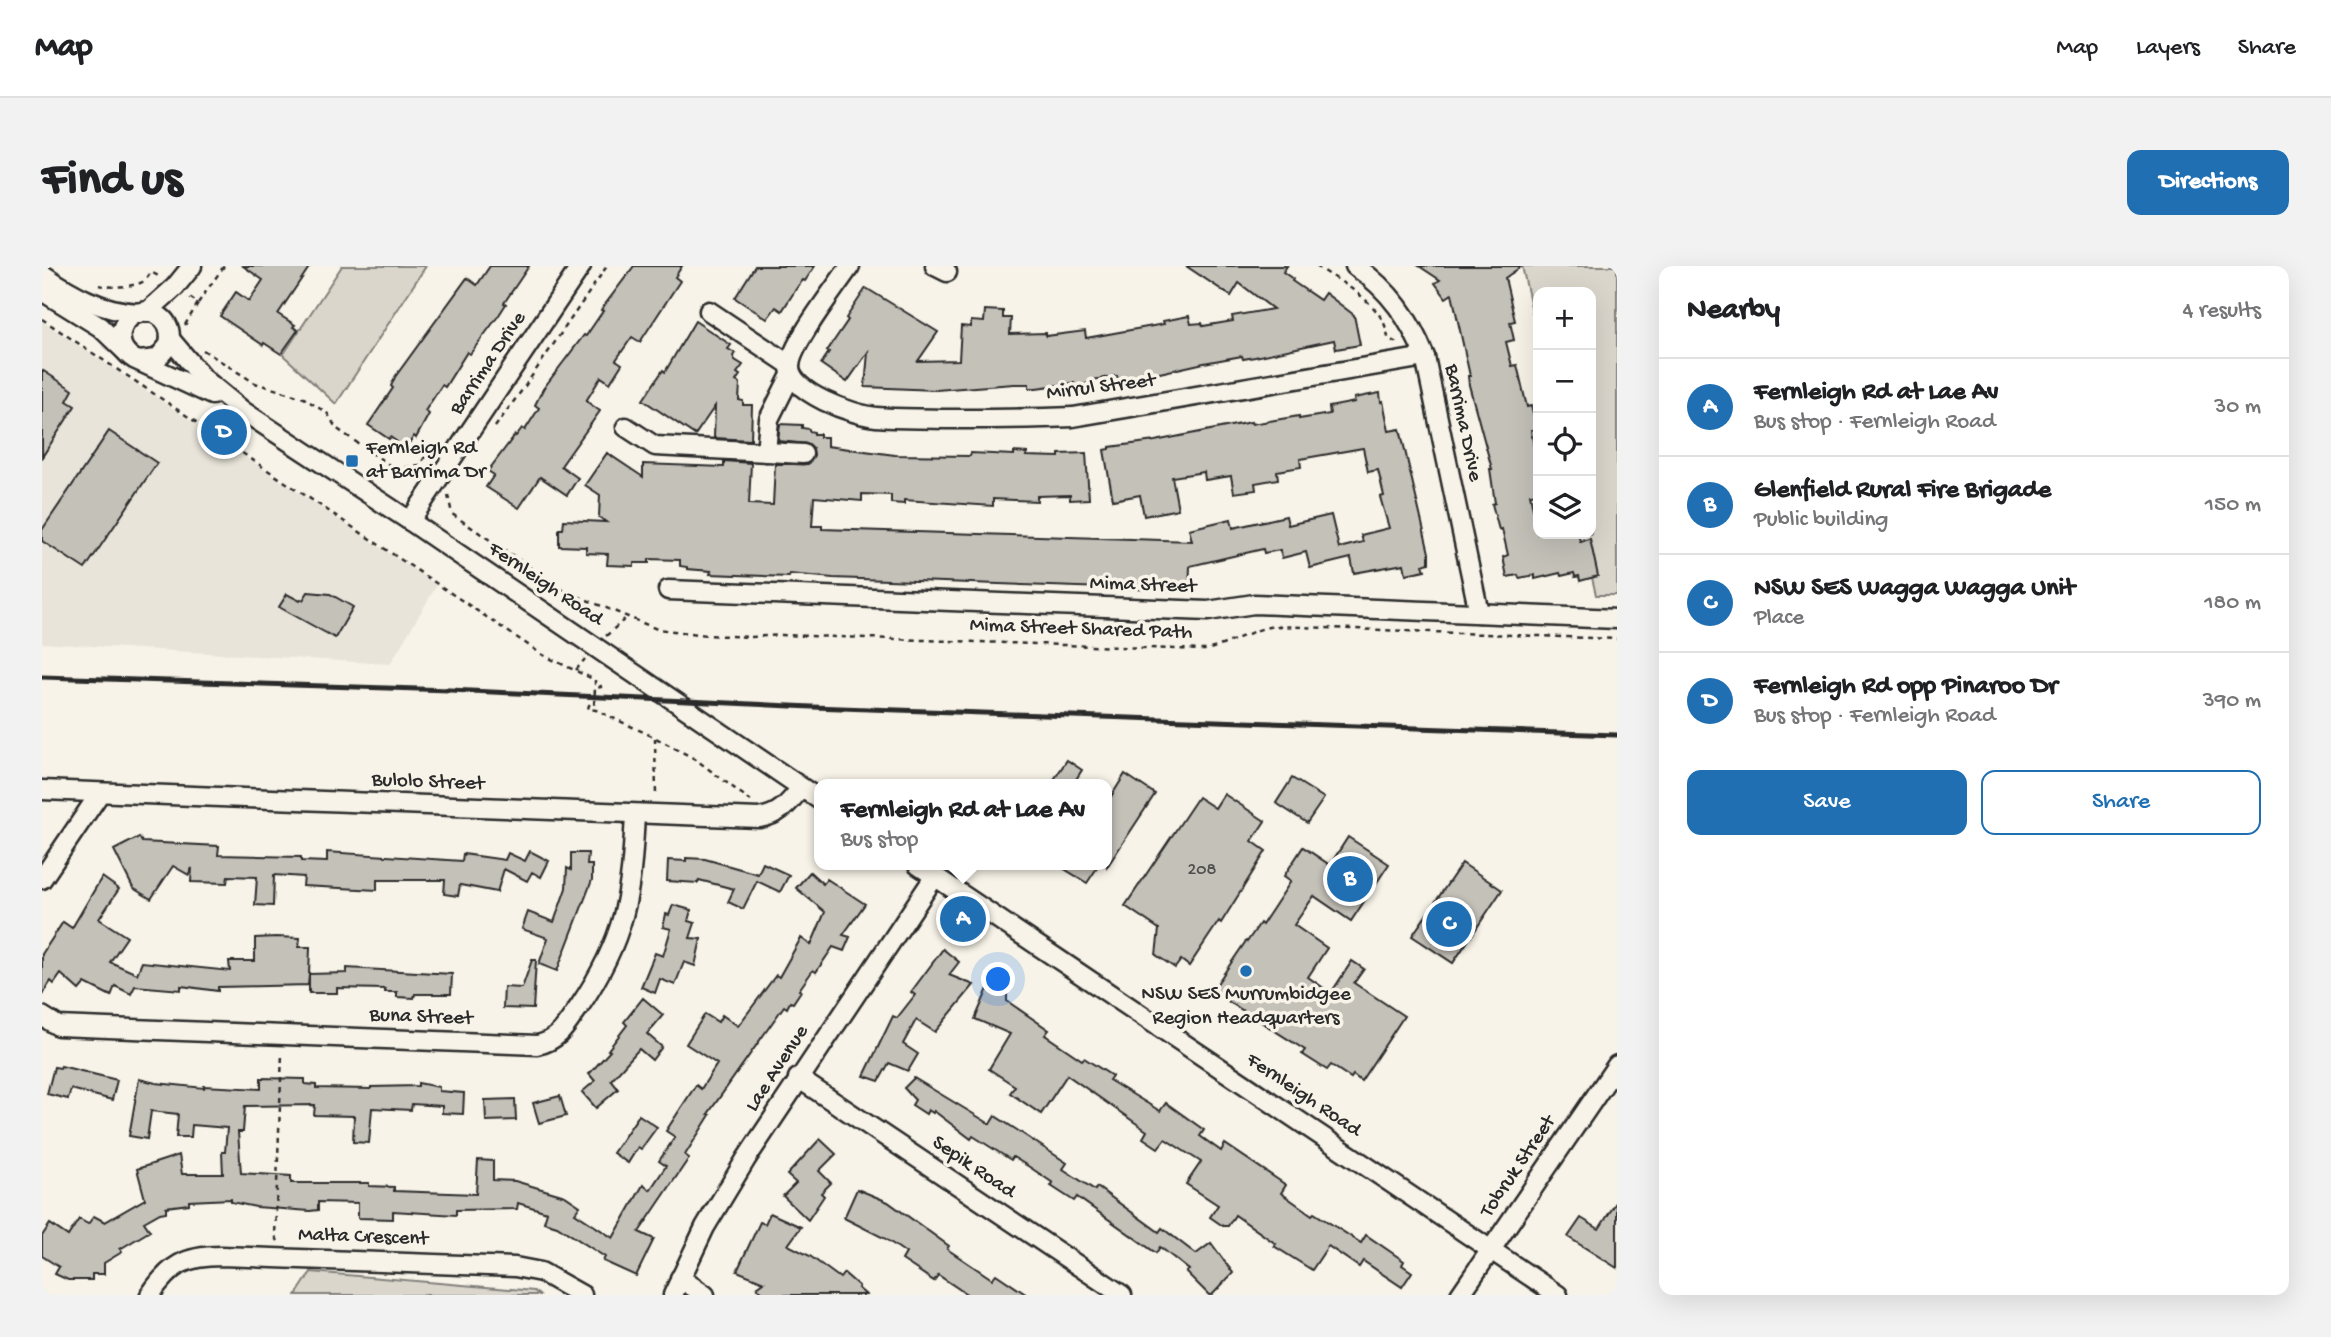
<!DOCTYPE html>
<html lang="en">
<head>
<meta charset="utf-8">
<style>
  body { margin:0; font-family:"Gochi Hand",sans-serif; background:#f2f2f2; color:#202124 }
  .controls { position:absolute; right:21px; top:21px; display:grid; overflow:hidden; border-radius:14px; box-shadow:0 7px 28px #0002 }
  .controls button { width:63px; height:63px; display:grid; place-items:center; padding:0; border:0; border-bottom:2px solid #e0e0e0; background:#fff; color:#202124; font:35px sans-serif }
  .you { position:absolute; left:957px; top:714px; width:24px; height:24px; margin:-18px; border:5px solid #fff; border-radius:50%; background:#1a73e8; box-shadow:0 0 0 10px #1a73e833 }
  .badge { display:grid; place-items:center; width:46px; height:46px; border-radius:50%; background:#1f6fb2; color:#fff; font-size:23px; font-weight:700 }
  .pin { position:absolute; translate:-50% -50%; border:4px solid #fff; box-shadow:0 2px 7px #0006 }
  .popup { position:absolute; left:772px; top:513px; width:298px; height:91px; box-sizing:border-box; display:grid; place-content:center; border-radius:14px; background:#fff; filter:drop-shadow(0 2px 5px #0005); font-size:23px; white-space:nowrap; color:#757577 }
  .popup b { font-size:26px; color:#202124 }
  .popup::after { content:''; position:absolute; left:50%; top:100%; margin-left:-14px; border:14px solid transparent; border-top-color:#fff }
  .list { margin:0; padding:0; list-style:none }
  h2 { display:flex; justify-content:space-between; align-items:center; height:91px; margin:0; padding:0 28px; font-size:30px }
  h2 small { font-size:23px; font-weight:400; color:#757577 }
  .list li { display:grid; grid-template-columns:46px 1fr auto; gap:21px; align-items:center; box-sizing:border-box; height:98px; padding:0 28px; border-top:2px solid #e0e0e0 }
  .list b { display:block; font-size:26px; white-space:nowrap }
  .list p { margin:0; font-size:23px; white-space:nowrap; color:#757577 }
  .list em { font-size:23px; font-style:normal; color:#757577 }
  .actions { display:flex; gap:14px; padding:21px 28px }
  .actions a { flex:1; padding:16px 0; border:2px solid #1f6fb2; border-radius:14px; text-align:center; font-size:24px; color:#1f6fb2 }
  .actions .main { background:#1f6fb2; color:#fff }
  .icon { flex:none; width:38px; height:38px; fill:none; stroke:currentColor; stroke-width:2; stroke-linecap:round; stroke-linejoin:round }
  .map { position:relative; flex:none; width:1575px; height:1029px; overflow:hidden; border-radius:14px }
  header { display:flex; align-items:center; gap:42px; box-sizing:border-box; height:98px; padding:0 35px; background:#fff; border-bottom:2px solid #e0e0e0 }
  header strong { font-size:33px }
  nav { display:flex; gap:38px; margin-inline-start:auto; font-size:24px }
  .intro { display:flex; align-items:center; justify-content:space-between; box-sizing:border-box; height:168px; padding:0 42px }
  h1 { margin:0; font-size:49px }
  .button { padding:18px 32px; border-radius:14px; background:#1f6fb2; color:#fff; font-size:24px; font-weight:700 }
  main { display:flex; gap:42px; padding:0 42px }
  aside { flex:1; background:#fff; border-radius:14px; box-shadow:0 7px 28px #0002 }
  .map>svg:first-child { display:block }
  .built { fill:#e8e4da }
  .green { fill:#dad6cc; stroke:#82807c; stroke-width:2 }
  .building { fill:#c4c1b9; stroke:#2b2b2b; stroke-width:2 }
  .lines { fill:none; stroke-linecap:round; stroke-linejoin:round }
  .minor-casing { stroke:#2b2b2b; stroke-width:23 }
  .path { stroke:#2b2b2b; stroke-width:2.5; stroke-dasharray:5 5; stroke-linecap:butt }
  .minor { stroke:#f7f3e8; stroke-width:18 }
  .rail { stroke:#2b2b2b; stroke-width:5 }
  .poi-dot { fill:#1f6fb2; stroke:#f7f3e8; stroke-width:2.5 }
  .labels { text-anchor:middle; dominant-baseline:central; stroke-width:7; stroke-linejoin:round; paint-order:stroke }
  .number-label { font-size:18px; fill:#51504e }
  .street-label { font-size:21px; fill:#2b2b2b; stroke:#f7f3e8 }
  .poi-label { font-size:21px; fill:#2b2b2b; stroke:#f7f3e8; text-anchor:start }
</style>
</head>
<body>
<header>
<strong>Map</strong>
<nav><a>Map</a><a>Layers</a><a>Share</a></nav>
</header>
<div class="intro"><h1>Find us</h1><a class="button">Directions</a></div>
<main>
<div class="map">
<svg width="1575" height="1029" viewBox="0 0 1575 1029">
  <rect width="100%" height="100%" fill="#f7f3e8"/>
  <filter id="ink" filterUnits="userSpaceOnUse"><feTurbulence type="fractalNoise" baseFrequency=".0143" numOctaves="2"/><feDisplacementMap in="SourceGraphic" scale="14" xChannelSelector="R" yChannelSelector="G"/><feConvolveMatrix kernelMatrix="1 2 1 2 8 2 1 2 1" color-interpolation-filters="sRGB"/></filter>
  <g filter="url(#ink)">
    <polygon class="built" points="0,55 395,319 348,398 0,377"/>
    <g class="green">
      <polygon points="300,0 384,0 294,138 241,89"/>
      <polygon points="1480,0 1575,0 1575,329 1554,329 1540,268 1549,268 1549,26 1496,26 1496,72"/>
      <polygon points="269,1006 492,1025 497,1029 254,1029"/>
    </g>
    <g class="building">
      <polygon points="201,0 268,0 236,48 253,59 251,61 256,64 239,88 222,77 221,79 178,50 194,26 207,35 221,14"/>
      <polygon points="448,0 487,0 462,37 464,38 457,49 428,88 425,86 403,121 400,119 383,145 387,148 374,172 372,170 364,182 348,171 347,173 326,159 351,122 349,120 353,111 425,12 435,19"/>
      <polygon points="592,0 640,0 633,11 638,15 598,76 590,71 574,94 580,98 568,117 559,111 544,135 558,145 519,200 536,212 525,229 498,211 477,242 444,221 452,209 446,205 473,169 474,170 480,162 483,164 497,142 493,139 501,123 542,69 544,70 561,45 559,44"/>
      <polygon points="713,0 773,0 763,15 761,14 756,20 740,45 734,41 725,53 693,32"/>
      <polygon points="1144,0 1245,0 1241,6 1251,13 1250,15 1278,34 1283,27 1312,49 1318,79 1294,83 1292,74 1213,91 1201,93 1200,90 1162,97 1100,111 1076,114 1075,110 1050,114 1050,117 1032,120 1032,117 994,122 987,122 987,118 972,118 894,124 823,121 826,86 805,116 779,98 787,86 785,85 806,54 804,52 824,22 896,66 876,95 917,94 919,60 929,61 929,55 942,56 943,44 961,45 961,52 969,52 968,68 1004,67 1004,70 1043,65 1044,72 1122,58 1121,55 1147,50 1149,58 1160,57 1161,60 1191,55 1190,50 1231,43 1197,17 1189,30"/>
      <polygon points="1377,0 1480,0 1463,12 1473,55 1468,56 1472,74 1464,76 1470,100 1475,99 1485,141 1489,140 1495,163 1489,164 1496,205 1496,227 1488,228 1496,268 1536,268 1538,275 1548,273 1556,310 1538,315 1537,310 1533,311 1532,307 1519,310 1518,307 1493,313 1493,309 1477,312 1476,309 1465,311 1461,291 1466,289 1460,263 1457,264 1450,238 1453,237 1448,203 1450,203 1427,119 1426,110 1428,110 1410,28 1404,32 1393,17 1398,14"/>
      <polygon points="653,55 689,79 686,83 693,87 691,90 693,94 701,99 695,107 698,109 694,115 698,117 697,134 701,135 701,139 710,139 709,174 672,172 673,140 653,169 601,134 621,104 623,106"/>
      <polygon points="0,104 31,124 25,135 33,140 0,191"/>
      <polygon points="1338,127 1339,136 1341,135 1347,165 1358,163 1387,287 1387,297 1381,299 1383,304 1364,308 1362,298 1312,307 1309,292 1268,302 1264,286 1240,292 1238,284 1222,287 1221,283 1148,300 1147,325 791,312 748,308 747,311 668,308 669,305 645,303 645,301 638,300 638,294 607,293 607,297 592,297 592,300 565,299 566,288 544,287 544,281 517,280 517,263 521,263 522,254 564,256 557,251 558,229 543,219 565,187 601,211 601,198 682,201 682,195 709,197 707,238 731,239 733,198 766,198 772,189 771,182 767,178 736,175 738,158 760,159 760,162 767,163 767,165 772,166 772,168 778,168 778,171 785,171 785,180 853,189 928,190 929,187 972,189 972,186 985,187 984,190 1017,191 1017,188 1044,187 1047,233 1028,234 1028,229 995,230 995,235 951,233 951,240 862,234 862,238 849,237 849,229 820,228 820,235 772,231 770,260 780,260 780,263 1150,275 1147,263 1189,253 1191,262 1244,250 1246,259 1289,249 1297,282 1321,276 1319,269 1347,262 1338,231 1342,230 1336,204 1326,206 1321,182 1258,193 1259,201 1235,205 1236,213 1213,217 1214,224 1192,227 1189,210 1163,214 1162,206 1130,211 1136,243 1102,250 1098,229 1071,234 1062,184 1068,183 1068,181 1113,175 1209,156 1210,158 1257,150 1257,153 1288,148 1287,141 1313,136 1312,132"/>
      <polygon points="67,165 115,197 43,303 0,275 0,264"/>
      <polygon points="266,326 288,328 311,341 293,372 237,341 245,328 258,335 259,333 261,334"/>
      <polygon points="1025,494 1040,504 1031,518 1009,518"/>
      <polygon points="1083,508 1113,528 1065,601 1065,537"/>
      <polygon points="1250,512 1282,532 1265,557 1234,537"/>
      <polygon points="1182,528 1223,555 1210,575 1224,585 1179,657 1177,655 1147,700 1139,694 1133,702 1114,689 1117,663 1083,640 1156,531 1173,542"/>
      <polygon points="97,571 100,576 177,580 176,589 259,591 259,595 285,596 285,586 420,595 421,588 463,594 466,587 483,595 488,585 507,595 499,611 490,606 485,615 462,603 455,626 418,619 416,630 402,628 403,614 335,614 335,624 261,620 262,611 232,609 231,640 213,639 215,611 186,610 185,617 149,616 150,602 147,609 131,600 109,633 91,622 72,584"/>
      <polygon points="1306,571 1347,598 1309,655 1272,630 1252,659 1285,682 1266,711 1289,727 1310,695 1322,703 1312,717 1362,750 1319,815 1311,809 1309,812 1289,799 1285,804 1260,788 1263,784 1170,725 1204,675 1205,676 1218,657 1220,659 1249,615 1242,610 1261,581 1288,599"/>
      <polygon points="529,587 546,587 545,599 550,599 550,614 515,705 497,698 506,672 480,663 486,646 512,656 524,622 525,602 529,604"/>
      <polygon points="644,592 663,593 716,608 721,597 747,609 738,626 715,615 701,643 686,636 692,623 657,614 656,617 625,615 626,594 644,595"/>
      <polygon points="1420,597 1460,624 1411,697 1370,670"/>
      <polygon points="1016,599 1057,599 1045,617"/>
      <polygon points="768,606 781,618 785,613 823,638 801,669 808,671 802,685 791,681 774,706 771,704 757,724 759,725 751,737 748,736 745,742 742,740 666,848 668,849 643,889 647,892 597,966 612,973 594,1010 561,995 563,991 515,960 502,956 505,946 476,937 475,943 414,944 414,949 351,945 351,953 316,952 316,937 276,936 276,944 268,945 214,941 189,936 189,933 147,935 147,938 124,941 124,946 118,947 102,956 108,965 78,983 80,986 62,997 62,1008 50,1008 50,1014 26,1014 13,1008 17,1001 0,990 0,970 8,958 26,970 37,953 46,958 52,950 63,956 103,933 95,903 137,889 140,908 181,908 180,886 183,886 185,862 150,859 149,871 134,871 136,848 109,845 105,873 87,870 97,813 114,817 162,822 162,820 219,823 219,812 263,813 263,818 274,819 274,822 329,823 329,821 376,820 376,817 397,821 397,825 422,827 421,848 400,847 400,840 370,838 369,844 330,842 327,877 311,876 312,850 272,849 273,839 203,840 201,866 196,866 199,907 249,910 249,917 327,917 327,920 352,921 352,925 434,928 436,894 451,895 451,914 473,915 523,930 538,940 533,947 571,972 601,919 608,924 624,900 617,895 633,871 624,865 654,819 659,823 675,798 644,778 663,748 676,756 680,749 696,760 734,709 737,711 759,672 769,679 783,646 754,622"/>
      <polygon points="60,611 77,623 57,653 85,671 68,696 95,708 100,696 188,705 187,695 213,695 213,672 234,671 258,672 257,681 268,681 267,708 305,707 305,702 410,708 409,728 373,728 372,732 355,731 355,726 343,726 343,723 295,722 295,727 267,727 267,708 266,719 176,721 176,725 139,720 139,724 93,720 89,728 73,720 69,730 43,717 37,724 19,708 12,718 9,715 0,729 0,688 21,656 30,662"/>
      <polygon points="631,639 649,644 646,655 653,657 648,672 659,673 653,700 642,696 633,719 618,713 613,727 599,721 613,687 621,690 629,663 621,661 624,648 627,649"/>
      <polygon points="901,683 917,696 907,709 932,719 893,766 874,754 861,778 876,788 866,805 847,797 837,815 822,810 851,750 855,752 873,729 869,726"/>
      <polygon points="490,694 494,694 491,743 461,742 462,721 480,722"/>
      <polygon points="947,720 965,728 965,735 1007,764 1003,769 1040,794 1042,792 1070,810 1067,814 1118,845 1124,837 1162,864 1158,870 1179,885 1183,878 1244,919 1239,927 1270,949 1272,947 1319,977 1324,969 1362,995 1360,999 1370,1006 1360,1021 1321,995 1317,1001 1286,980 1270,1004 1232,980 1234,978 1193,949 1186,960 1181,960 1168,951 1176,939 1144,918 1159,896 1123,873 1116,882 1101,872 1105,865 1025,809 999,848 968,827 973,820 947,803 968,768 933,753"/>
      <polygon points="601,732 621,749 605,768 620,781 610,794 597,783 569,814 576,823 554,842 540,826 553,815 547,808 568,785 566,784 585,759 582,756"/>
      <polygon points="19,800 75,814 70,834 29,823 26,833 5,828 12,801 18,802"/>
      <polygon points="872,812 948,858 953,850 975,864 1025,897 1021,903 1053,924 1055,921 1117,966 1120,962 1154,988 1169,977 1191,1007 1170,1029 1167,1029 1144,1006 1147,1004 1118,981 1114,987 1035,931 1032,935 1009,920 1011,917 989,902 971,891 969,894 931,870 929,873 892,845 891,847 886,844 884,848 870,839 873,834 862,822"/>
      <polygon points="518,830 524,850 497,857 491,837"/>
      <polygon points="473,833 474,854 444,855 443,834"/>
      <polygon points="597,849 615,861 599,883 596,881 586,897 571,887"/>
      <polygon points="778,873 794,888 777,905 789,917 779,927 782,930 766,954 741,930 754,917 745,909"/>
      <polygon points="815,923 846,936 907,980 905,983 950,1013 954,1008 985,1029 926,1029 896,1009 892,1015 860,994 864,987 842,972 802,952"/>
      <polygon points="1575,935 1575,1002 1526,971 1539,952 1557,963"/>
      <polygon points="728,947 759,961 746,979 768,990 798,1012 802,1007 817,1020 816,1022 824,1029 722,1029 715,1021 722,1016 695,1005 718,956 723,958"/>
    </g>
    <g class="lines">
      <g class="minor-casing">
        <g id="minor">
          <path d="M808,0c-14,21 -59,78 -60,100 -1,27 64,49 86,51 23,2 47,1 70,2 42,0 85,0 127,-2l352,-60"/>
          <polyline points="893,0 905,6"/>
          <path d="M1313,0c35,24 55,53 70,91l54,256"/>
          <path d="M0,8c31,21 59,37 97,39"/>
          <polyline points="0,25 58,61 82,84"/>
          <polyline points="667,45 748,99"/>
          <polyline points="105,46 133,21 150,0"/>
          <polyline points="128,73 162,113 201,145 368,255 778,534"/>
          <path d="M97,95l18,-2 12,-14c2,-10 1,-19 -6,-26 -27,-25 -62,19 -29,40l78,36"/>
          <polyline points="584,161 613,180 761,188"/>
          <polyline points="724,186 727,153 749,109"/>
          <polyline points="368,255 539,0"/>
          <polyline points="626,324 1166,345 1212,338 1575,353"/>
          <path d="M0,524l717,28c21,-3 30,-15 42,-30"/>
          <polyline points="876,599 1516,1029"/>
          <polyline points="0,613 58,527"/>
          <path d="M0,750l16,10 479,19c22,-4 30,-21 42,-38 47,-70 52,-110 56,-193"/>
          <polyline points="756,812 1080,1029"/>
          <polyline points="638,1012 663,1029"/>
          <path d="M108,1029c20,-30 35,-39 71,-39l294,11 26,5 41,23"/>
          <polyline points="631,1029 663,961 704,893 893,610"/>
          <polyline points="1418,1029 1575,799"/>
        </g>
      </g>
      <g class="path">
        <path d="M1274,0c26,17 69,38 72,72l12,7"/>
        <path d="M57,19c9,3 37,2 45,-4 3,-2 5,-6 7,-9l11,6"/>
        <polyline points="156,37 182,0"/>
        <polyline points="0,53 79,106"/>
        <polyline points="143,59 156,37 146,30"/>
        <polyline points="161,84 213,117 262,132 286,148 294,162 353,203 378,199 386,186 391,190"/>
        <polyline points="84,109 501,389 553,414 553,418 558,418 559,421 553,422 552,440 547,439 546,443 554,444 612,471 653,493 709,535"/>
        <polyline points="453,161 483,120 565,0"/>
        <path d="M406,229l4,19 111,76 94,39 50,6 44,2 31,-2 422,15c25,-4 46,-21 71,-24l342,13"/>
        <polyline points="564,370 585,351"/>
        <polyline points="534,404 543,393"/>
        <polyline points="613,472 614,530"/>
        <polyline points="236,975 233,970 240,787"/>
      </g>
      <use href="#minor" class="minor"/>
      <polyline class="rail" points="0,411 408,424 770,441 1575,469"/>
    </g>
  </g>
  <g class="poi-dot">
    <rect x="303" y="188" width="14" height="14" rx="3.5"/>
    <circle cx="1204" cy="705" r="7"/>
  </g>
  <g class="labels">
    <g class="number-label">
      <text x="1160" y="604">208</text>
    </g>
    <g class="street-label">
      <text transform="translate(447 98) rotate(-56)">Barrima Drive</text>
      <text transform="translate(1059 122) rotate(-7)">Mirrul Street</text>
      <text transform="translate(1420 157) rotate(78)">Barrima Drive</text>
      <text transform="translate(503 319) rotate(34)">Fernleigh Road</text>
      <text transform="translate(1101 320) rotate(2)">Mima Street</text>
      <text transform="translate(1039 364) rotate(2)">Mima Street Shared Path</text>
      <text transform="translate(386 517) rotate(2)">Bulolo Street</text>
      <text transform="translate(379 752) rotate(2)">Buna Street</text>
      <text transform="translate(736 803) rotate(-57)">Lae Avenue</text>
      <text transform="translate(1261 830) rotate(34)">Fernleigh Road</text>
      <text transform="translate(1477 901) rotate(-56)">Tobruk Street</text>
      <text transform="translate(931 902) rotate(34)">Sepik Road</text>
      <text transform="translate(321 972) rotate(2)">Malta Crescent</text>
    </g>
    <g class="poi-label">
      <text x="324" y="183">Fernleigh Rd<tspan x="324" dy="24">at Barrima Dr</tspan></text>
      <text x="1204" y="729" text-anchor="middle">NSW SES Murrumbidgee<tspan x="1204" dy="24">Region Headquarters</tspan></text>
    </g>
  </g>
</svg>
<div class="controls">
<button>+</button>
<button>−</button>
<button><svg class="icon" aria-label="locate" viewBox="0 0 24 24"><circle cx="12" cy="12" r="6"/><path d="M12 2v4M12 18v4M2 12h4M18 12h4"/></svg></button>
<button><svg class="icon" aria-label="layers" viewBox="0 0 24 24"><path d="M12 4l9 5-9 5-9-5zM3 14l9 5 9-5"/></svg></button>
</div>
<div class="you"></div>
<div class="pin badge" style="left:921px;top:653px">A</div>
<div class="popup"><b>Fernleigh Rd at Lae Av</b>Bus stop</div>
<div class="pin badge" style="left:1308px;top:613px">B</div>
<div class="pin badge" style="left:1407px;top:658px">C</div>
<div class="pin badge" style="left:182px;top:166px">D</div>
</div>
<aside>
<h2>Nearby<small>4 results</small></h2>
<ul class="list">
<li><span class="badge">A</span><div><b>Fernleigh Rd at Lae Av</b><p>Bus stop · Fernleigh Road</p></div><em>30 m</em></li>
<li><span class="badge">B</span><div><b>Glenfield Rural Fire Brigade</b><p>Public building</p></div><em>150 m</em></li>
<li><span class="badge">C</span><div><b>NSW SES Wagga Wagga Unit</b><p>Place</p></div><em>180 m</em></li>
<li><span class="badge">D</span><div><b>Fernleigh Rd opp Pinaroo Dr</b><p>Bus stop · Fernleigh Road</p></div><em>390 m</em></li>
</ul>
<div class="actions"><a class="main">Save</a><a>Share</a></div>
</aside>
</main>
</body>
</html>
